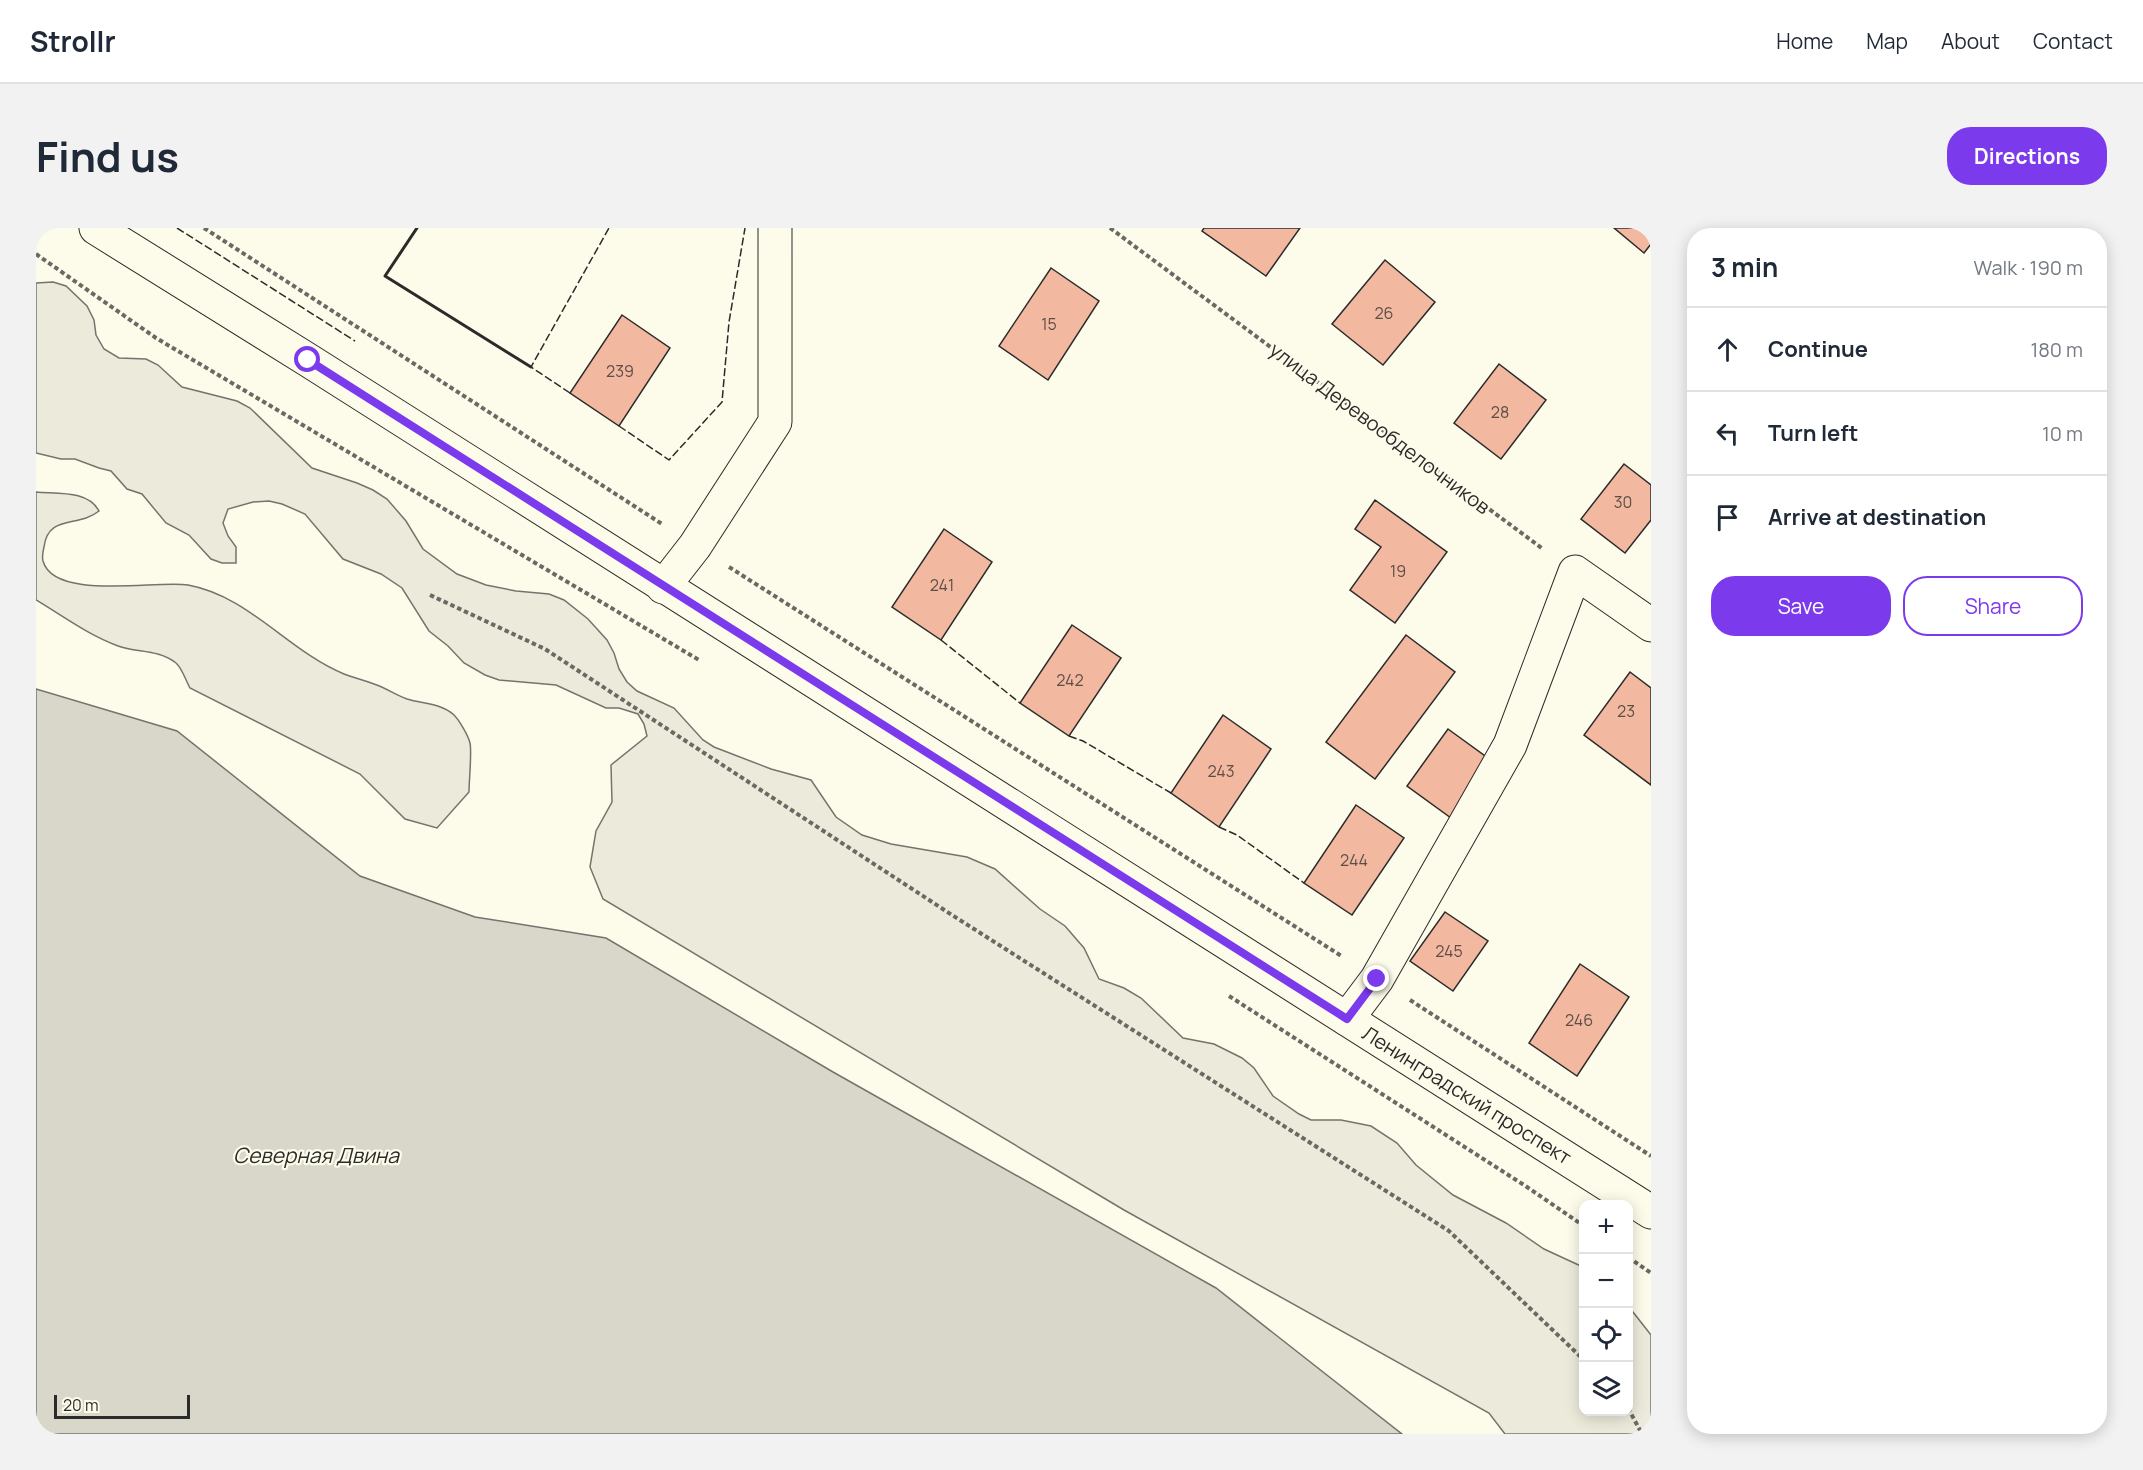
<!DOCTYPE html>
<html lang="en">
<head>
<meta charset="utf-8">
<style>
  body { margin:0; font-family:Manrope,sans-serif; background:#f2f2f3; color:#1f2937 }
  .controls { position:absolute; right:18px; bottom:18px; display:grid; overflow:hidden; border-radius:12px; box-shadow:0 3px 15px #0003 }
  .controls button { width:54px; height:54px; display:grid; place-items:center; padding:0; border:0; border-bottom:2px solid #e0e1e3; background:#fff; color:#1f2937; font:30px sans-serif }
  .scale { position:absolute; left:18px; bottom:15px; width:136px; box-sizing:border-box; padding-left:6px; border:3px solid #2b2b2b; border-top:0; font-size:16px; line-height:21px; white-space:nowrap; color:#2b2b2b; -webkit-text-stroke:4px #fdfbea; paint-order:stroke }
  .stop { position:absolute; width:18px; height:18px; margin:-14px; border:4px solid #7c3aed; border-radius:50%; background:#fff }
  .stop.end { background:#7c3aed; border-color:#fff; box-shadow:0 2px 6px #0008 }
  .list { margin:0; padding:0; list-style:none }
  h2 { display:flex; justify-content:space-between; align-items:center; height:78px; margin:0; padding:0 24px; font-size:26px }
  h2 small { font-size:20px; font-weight:400; color:#747a83 }
  .list li { display:grid; grid-template-columns:39px 1fr auto; gap:18px; align-items:center; box-sizing:border-box; height:84px; padding:0 24px; border-top:2px solid #e0e1e3 }
  .list b { display:block; font-size:22px; white-space:nowrap }
  .list em { font-size:20px; font-style:normal; color:#747a83 }
  .actions { display:flex; gap:12px; padding:18px 24px }
  .actions a { flex:1; padding:14px 0; border:2px solid #7c3aed; border-radius:24px; text-align:center; font-size:21px; color:#7c3aed }
  .actions .main { background:#7c3aed; color:#fff }
  .icon { flex:none; width:33px; height:33px; fill:none; stroke:currentColor; stroke-width:2; stroke-linecap:round; stroke-linejoin:round }
  .map { position:relative; flex:none; width:1615px; height:1206px; overflow:hidden; border-radius:24px }
  header { display:flex; align-items:center; gap:36px; box-sizing:border-box; height:84px; padding:0 30px; background:#fff; border-bottom:2px solid #e0e1e3 }
  header strong { font-size:28px }
  nav { display:flex; gap:33px; margin-inline-start:auto; font-size:21px }
  .intro { display:flex; align-items:center; justify-content:space-between; box-sizing:border-box; height:144px; padding:0 36px }
  h1 { margin:0; font-size:42px }
  .button { padding:15px 27px; border-radius:24px; background:#7c3aed; color:#fff; font-size:21px; font-weight:700 }
  main { display:flex; gap:36px; padding:0 36px }
  aside { flex:1; background:#fff; border-radius:24px; box-shadow:0 3px 15px #0003 }
  .map>svg:first-child { display:block }
  .green { fill:#ecebdb; stroke:#74746e; stroke-width:1.5 }
  .water { fill:#d8d7c9; stroke:#74746e; stroke-width:1.5 }
  .building { fill:#f2b8a0; stroke:#2b2b2b; stroke-width:1.5 }
  .lines { fill:none; stroke-linecap:round; stroke-linejoin:round }
  .minor-casing { stroke:#2b2b2b; stroke-width:35 }
  .major-casing { stroke:#2b2b2b; stroke-width:35 }
  .path { stroke:#6a6964; stroke-width:4; stroke-dasharray:4.5 3; stroke-linecap:butt }
  .minor { stroke:#fdfbea; stroke-width:33 }
  .major { stroke:#fdfbea; stroke-width:33 }
  .fence { stroke:#2b2b2b; stroke-width:1.5; stroke-dasharray:8 3; stroke-linecap:butt }
  .wall { stroke:#2b2b2b; stroke-width:3 }
  .route { stroke:#7c3aed; stroke-width:8 }
  .labels { text-anchor:middle; dominant-baseline:central; stroke-width:4.5; stroke-linejoin:round; paint-order:stroke }
  .number-label { font-size:16px; fill:#5d4e48 }
  .street-label { font-size:20px; fill:#2b2b2b; stroke:#fdfbea }
  .water-label { font-size:21px; font-style:italic; fill:#2b2b2b; stroke:#fdfbea }
</style>
</head>
<body>
<header>
<strong>Strollr</strong>
<nav><a>Home</a><a>Map</a><a>About</a><a>Contact</a></nav>
</header>
<div class="intro"><h1>Find us</h1><a class="button">Directions</a></div>
<main>
<div class="map">
<svg width="1615" height="1206" viewBox="0 0 1615 1206">
  <rect width="100%" height="100%" fill="#fdfbea"/>
  <g class="green">
    <polygon points="17,54 30,58 51,78 58,92 60,107 68,121 83,130 110,131 122,137 146,159 201,173 214,180 276,240 321,255 337,262 351,271 370,293 387,321 421,346 450,357 480,363 513,366 528,372 552,391 571,412 578,425 583,441 591,454 601,463 638,480 667,512 678,519 735,541 775,552 800,589 826,607 855,616 931,629 959,641 1004,681 1029,698 1048,720 1063,751 1088,760 1105,770 1147,810 1178,816 1206,830 1218,840 1237,868 1263,886 1275,892 1305,892 1335,898 1361,915 1380,937 1417,967 1470,995 1508,1021 1547,1039 1548,1184 1592,1184 1593,1079 1615,1107 1615,1206 1469,1206 1453,1185 1088,982 567,671 554,639 560,603 576,574 575,537 611,508 608,496 602,486 583,480 570,480 520,457 463,452 449,447 428,435 412,418 393,403 366,360 345,346 307,331 269,286 246,276 233,273 217,274 192,281 187,295 192,308 200,319 200,335 186,335 175,331 153,307 130,295 106,266 91,261 75,243 63,240 39,231 25,231 0,225 0,55"/>
    <path d="M0,264c21,2 52,-2 63,19 -21,17 -51,3 -55,36 -1,4 -2,10 -1,14 11,40 113,19 145,24 61,11 100,66 156,89 10,4 20,6 30,10 12,4 22,11 33,15 16,5 34,4 47,16 5,5 14,20 16,28 2,10 -1,37 -1,49l-32,36 -32,-9 -45,-45 -170,-86c-4,-7 -8,-20 -14,-25 -18,-14 -39,-10 -58,-17 -30,-11 -55,-30 -82,-46z"/>
  </g>
  <polygon class="water" points="0,461 141,503 324,648 439,689 570,710 797,844 1180,1060 1366,1206 0,1206"/>
  <g class="building">
    <polygon points="1168,0 1264,0 1230,48 1166,3"/>
    <polygon points="1578,0 1615,0 1615,16 1608,25"/>
    <polygon points="1349,32 1399,74 1347,137 1296,96"/>
    <polygon points="1015,40 1063,73 1012,152 963,118"/>
    <polygon points="586,87 634,120 583,198 534,165"/>
    <polygon points="1463,136 1510,172 1465,231 1418,195"/>
    <polygon points="1588,236 1615,257 1615,292 1589,325 1545,291"/>
    <polygon points="1339,272 1411,324 1359,395 1314,362 1345,319 1319,301"/>
    <polygon points="908,301 956,334 905,412 856,379"/>
    <polygon points="1036,397 1085,430 1033,508 984,475"/>
    <polygon points="1370,407 1419,444 1339,551 1290,514"/>
    <polygon points="1594,444 1615,460 1615,557 1548,507"/>
    <polygon points="1187,487 1235,521 1183,599 1135,565"/>
    <polygon points="1412,501 1456,533 1415,590 1371,558"/>
    <polygon points="1320,577 1368,610 1316,687 1268,655"/>
    <polygon points="1409,684 1452,713 1417,763 1374,733"/>
    <polygon points="1544,736 1593,769 1541,848 1493,815"/>
  </g>
  <g class="lines">
    <g class="minor-casing">
      <g id="minor">
        <polyline points="627,359 659,318 739,194 739,0"/>
        <polyline points="1311,791 1341,751 1474,517 1539,344 1615,397"/>
      </g>
    </g>
    <g class="major-casing">
      <polyline id="major" points="60,0 272,132 1615,984"/>
    </g>
    <g class="path">
      <polyline points="168,0 626,296"/>
      <polyline points="1074,0 1507,321"/>
      <polyline points="0,26 120,110 663,432"/>
      <polyline points="693,339 1307,729"/>
      <polyline points="394,367 509,421 916,687 1413,1003 1548,1132"/>
      <polyline points="1193,768 1488,957 1548,998"/>
      <polyline points="1374,772 1615,928"/>
      <polyline points="1592,1029 1615,1045"/>
      <polyline points="1592,1180 1606,1206"/>
    </g>
    <use href="#minor" class="minor"/>
    <use href="#major" class="major"/>
    <g class="fence">
      <polyline points="141,0 319,113"/>
      <polyline points="534,165 495,139 573,0"/>
      <polyline points="583,198 633,232 686,174 693,94 709,0"/>
      <polyline points="905,412 984,475"/>
      <polyline points="1033,508 1047,513 1135,565"/>
      <polyline points="1183,599 1201,607 1268,655"/>
    </g>
    <polyline class="wall" points="381,0 349,48 495,139"/>
  </g>
  <g class="lines">
    <polyline class="route" points="272,132 1311,791 1341,751"/>
  </g>
  <g class="labels">
    <g class="number-label">
      <text x="1348" y="85">26</text>
      <text x="1013" y="96">15</text>
      <text x="584" y="143">239</text>
      <text x="1464" y="184">28</text>
      <text x="1587" y="274">30</text>
      <text x="1362" y="343">19</text>
      <text x="906" y="357">241</text>
      <text x="1034" y="452">242</text>
      <text x="1590" y="483">23</text>
      <text x="1185" y="543">243</text>
      <text x="1318" y="632">244</text>
      <text x="1413" y="723">245</text>
      <text x="1543" y="792">246</text>
    </g>
    <g class="street-label">
      <text transform="translate(1344 200) rotate(37)">улица Деревообделочников</text>
      <text transform="translate(1431 867) rotate(32)">Ленинградский проспект</text>
    </g>
    <g class="water-label">
      <text x="280" y="927">Северная Двина</text>
    </g>
  </g>
</svg>
<div class="controls">
<button>+</button>
<button>−</button>
<button><svg class="icon" aria-label="locate" viewBox="0 0 24 24"><circle cx="12" cy="12" r="6"/><path d="M12 2v4M12 18v4M2 12h4M18 12h4"/></svg></button>
<button><svg class="icon" aria-label="layers" viewBox="0 0 24 24"><path d="M12 4l9 5-9 5-9-5zM3 14l9 5 9-5"/></svg></button>
</div>
<div class="scale">20 m</div>
<div class="stop" style="left:272px;top:132px"></div>
<div class="stop end" style="left:1341px;top:751px"></div>
</div>
<aside>
<h2>3 min<small>Walk · 190 m</small></h2>
<ul class="list">
<li><svg class="icon" aria-label="ahead" viewBox="0 0 24 24"><path d="M12 20V5M6 11l6-6 6 6"/></svg><div><b>Continue</b></div><em>180 m</em></li>
<li><svg class="icon" aria-label="left" viewBox="0 0 24 24"><path d="M17 20v-9H6M10 6l-5 5 5 5"/></svg><div><b>Turn left</b></div><em>10 m</em></li>
<li><svg class="icon" aria-label="arrive" viewBox="0 0 24 24"><path d="M6 21V4h12l-3 4 3 4H6"/></svg><div><b>Arrive at destination</b></div></li>
</ul>
<div class="actions"><a class="main">Save</a><a>Share</a></div>
</aside>
</main>
</body>
</html>
